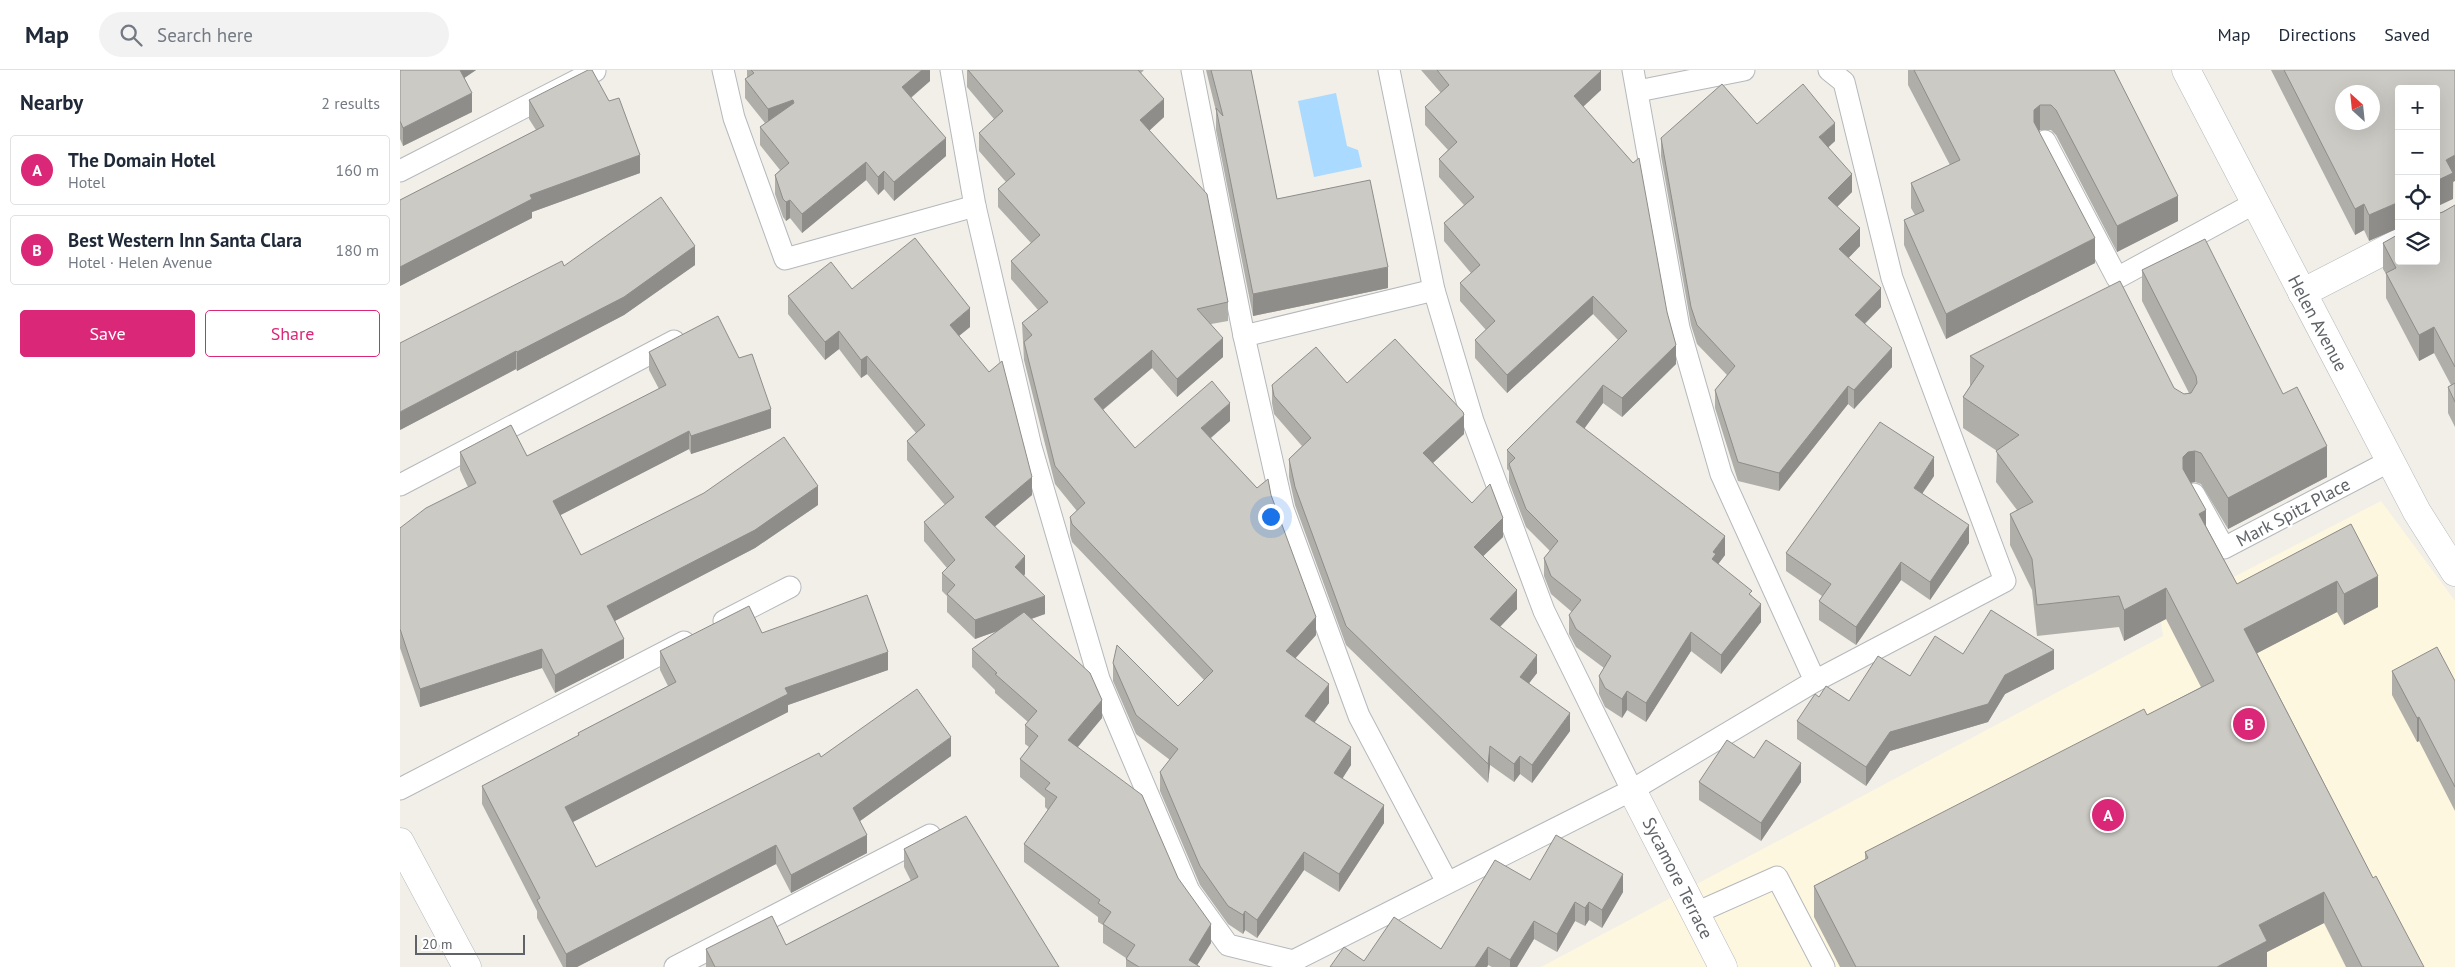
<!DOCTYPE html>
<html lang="en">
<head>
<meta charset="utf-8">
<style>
  body { margin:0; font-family:"PT Sans",sans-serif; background:#f2f2f3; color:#1f2937 }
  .controls { position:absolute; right:15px; top:15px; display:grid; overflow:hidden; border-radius:5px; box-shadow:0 5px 20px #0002 }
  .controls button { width:45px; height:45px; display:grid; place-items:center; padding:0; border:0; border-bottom:1px solid #e0e1e3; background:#fff; color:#1f2937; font:25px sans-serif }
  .compass { position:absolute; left:1935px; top:15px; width:45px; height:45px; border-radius:50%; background:#fff; box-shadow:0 5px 20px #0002; rotate:333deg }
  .scale { position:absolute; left:15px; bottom:12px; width:110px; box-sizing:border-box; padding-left:5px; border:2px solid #5f6368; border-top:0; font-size:14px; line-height:18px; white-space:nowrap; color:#5f6368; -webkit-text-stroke:4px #fff; paint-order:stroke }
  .you { position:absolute; left:870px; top:446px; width:18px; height:18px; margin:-12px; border:4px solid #fff; border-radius:50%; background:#1a73e8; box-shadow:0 0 0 8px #1a73e833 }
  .badge { display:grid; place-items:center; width:32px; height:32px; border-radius:50%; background:#db2777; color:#fff; font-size:16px; font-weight:700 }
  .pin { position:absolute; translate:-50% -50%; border:2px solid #fff; box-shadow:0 1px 5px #0006 }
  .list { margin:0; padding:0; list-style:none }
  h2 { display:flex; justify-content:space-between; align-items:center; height:65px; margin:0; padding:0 20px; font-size:21px }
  h2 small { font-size:16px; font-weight:400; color:#747a83 }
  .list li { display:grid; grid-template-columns:32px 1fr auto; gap:15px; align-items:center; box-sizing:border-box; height:70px; margin:0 10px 10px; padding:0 10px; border:1px solid #e0e1e3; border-radius:5px }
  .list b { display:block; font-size:19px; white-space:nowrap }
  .list p { margin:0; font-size:16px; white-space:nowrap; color:#747a83 }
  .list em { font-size:16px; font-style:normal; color:#747a83 }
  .actions { display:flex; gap:10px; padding:15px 20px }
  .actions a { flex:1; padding:11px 0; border:1px solid #db2777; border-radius:5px; text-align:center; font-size:18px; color:#db2777 }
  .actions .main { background:#db2777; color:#fff }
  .icon { flex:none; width:28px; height:28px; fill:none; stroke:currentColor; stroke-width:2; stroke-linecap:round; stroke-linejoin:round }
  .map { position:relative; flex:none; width:2055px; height:897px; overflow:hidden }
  header { display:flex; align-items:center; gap:30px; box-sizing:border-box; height:70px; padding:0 25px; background:#fff; border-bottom:1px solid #e0e1e3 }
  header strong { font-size:24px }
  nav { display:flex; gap:28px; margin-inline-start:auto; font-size:18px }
  .search { width:350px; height:45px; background:#f2f2f3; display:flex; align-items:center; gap:12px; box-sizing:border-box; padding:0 18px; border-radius:28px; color:#747a83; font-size:19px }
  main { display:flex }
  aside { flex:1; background:#fff }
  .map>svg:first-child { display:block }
  .commercial { fill:#fef7e0 }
  .water { fill:#aadaff }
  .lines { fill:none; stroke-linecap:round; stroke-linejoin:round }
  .service-casing { stroke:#b5b8bc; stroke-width:23 }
  .minor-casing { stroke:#b5b8bc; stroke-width:29 }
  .tertiary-casing { stroke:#b5b8bc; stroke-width:29 }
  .service { stroke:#fff; stroke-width:21 }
  .minor { stroke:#fff; stroke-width:28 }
  .tertiary { stroke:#fff; stroke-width:28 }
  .wall { fill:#afaea9 }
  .shaded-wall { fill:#8f8d8a }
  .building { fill:#cccac5; stroke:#8f8d8a; fill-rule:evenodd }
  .labels { text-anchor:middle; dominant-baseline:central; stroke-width:4.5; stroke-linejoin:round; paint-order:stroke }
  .street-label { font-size:18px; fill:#5f6368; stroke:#fff }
</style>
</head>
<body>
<header>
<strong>Map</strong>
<div class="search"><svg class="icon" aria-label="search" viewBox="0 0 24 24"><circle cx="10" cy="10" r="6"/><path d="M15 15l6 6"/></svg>Search here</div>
<nav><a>Map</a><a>Directions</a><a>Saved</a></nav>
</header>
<main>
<aside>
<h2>Nearby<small>2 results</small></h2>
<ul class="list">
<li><span class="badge">A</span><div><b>The Domain Hotel</b><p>Hotel</p></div><em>160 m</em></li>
<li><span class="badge">B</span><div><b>Best Western Inn Santa Clara</b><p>Hotel · Helen Avenue</p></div><em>180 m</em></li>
</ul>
<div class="actions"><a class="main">Save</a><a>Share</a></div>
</aside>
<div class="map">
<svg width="2055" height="897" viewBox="0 0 2055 897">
  <rect width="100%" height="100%" fill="#f1efe8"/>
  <polygon class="commercial" points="1981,431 2055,531 2055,897 1141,897 1763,566 1760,545"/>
  <polygon class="water" points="936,23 947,76 958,80 962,97 914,107 898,31"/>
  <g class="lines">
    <g class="service-casing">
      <g id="service">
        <polyline points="323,0 334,48 385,189 575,136"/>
        <polyline points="551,0 575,136 631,377 699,609 789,821 828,875 893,891 1232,720 1415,611 1321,404 1279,258 1233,0"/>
        <polyline points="792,0 844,266 883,439 959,646 1047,812"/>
        <polyline points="989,0 1034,220 1073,351 1144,541 1232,720"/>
        <polyline points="1238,21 1344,0"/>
        <polyline points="1645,71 1717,208 1855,133"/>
        <polyline points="0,101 195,1"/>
        <polyline points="844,266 1034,220"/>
        <polyline points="0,415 274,271"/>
        <polyline points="1794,424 1824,478 1990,391"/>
        <polyline points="324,551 390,517"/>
        <polyline points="1415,611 1605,511 1492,208 1444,12 1429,0"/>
        <polyline points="0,719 284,572"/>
        <polyline points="1296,843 1377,807 1424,897"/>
        <polyline points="275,897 530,765"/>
      </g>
    </g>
    <g class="minor-casing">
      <g id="minor">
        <polyline points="1786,0 2017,442 2055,502"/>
        <polyline points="1902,223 1999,173"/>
        <polyline points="1232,720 1323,897"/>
      </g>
    </g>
    <g class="tertiary-casing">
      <polyline id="tertiary" points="0,772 67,897"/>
    </g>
    <use href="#service" class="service"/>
    <use href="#minor" class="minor"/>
    <use href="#tertiary" class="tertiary"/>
  </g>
  <g class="wall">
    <polygon points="0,0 76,0 64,8 72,42 3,76 0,69"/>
    <polygon points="347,0 530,0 530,11 511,28 546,86 494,131 484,119 478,125 466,110 402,163 390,148 386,151 383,147 375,124 375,105 380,100 360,75 360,57 365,53 345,28 345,9 347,8"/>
    <polygon points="567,0 744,0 741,3 764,47 749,61 828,232 828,251 811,254 823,287 777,327 752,298 703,340 735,378 830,351 811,368 857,418 871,425 916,565 895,588 929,633 914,653 951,695 942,708 984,753 939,822 904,800 857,868 845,860 843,864 828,854 800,815 760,721 760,702 770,690 736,664 713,611 713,593 778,636 804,610 672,472 670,465 670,447 677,441 655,414 624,290 622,253 638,240 611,209 611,191 631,173 598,137 598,119 606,112 579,81 579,63 594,49 567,17"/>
    <polygon points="806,0 851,0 877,129 988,218 853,246 816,60 816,41"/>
    <polygon points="1021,0 1200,0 1201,20 1183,37 1276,294 1222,347 1203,333 1184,358 1325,485 1318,494 1352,526 1361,552 1321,604 1291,581 1246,652 1227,640 1222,648 1205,637 1199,624 1199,606 1204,598 1176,577 1169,564 1169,545 1172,542 1151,524 1144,506 1144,488 1150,481 1126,457 1109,412 1109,401 1107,399 1107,380 1218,270 1193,244 1107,323 1075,288 1075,270 1086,260 1060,231 1060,213 1071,203 1044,171 1044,153 1064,135 1039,107 1039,89 1048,80 1025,55 1025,37 1041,23"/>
    <polygon points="1508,0 1714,0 1778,151 1717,182 1656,65 1651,60 1640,60 1639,61 1695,193 1546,269 1504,175 1504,150 1515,145 1511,138 1511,113 1550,95 1508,15"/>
    <polygon points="1871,0 2055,0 2053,129 2036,19 1969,171 1964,160 1955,165"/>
    <polygon points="129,30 240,103 132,142 132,148 0,216 0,130 136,60 129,49"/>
    <polygon points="1357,54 1435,71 1428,77 1452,122 1437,137 1460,176 1448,188 1481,237 1465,254 1492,297 1454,339 1448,334 1379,421 1338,411 1315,338 1315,320 1327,305 1297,274 1291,255 1261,86 1261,68"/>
    <polygon points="2055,135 2055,357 2048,343 2048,317 2051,315 2034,283 2019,291 1986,228 1986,204 1983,199 1983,173"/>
    <polygon points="295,195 224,245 117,301 116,299 0,360 164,196"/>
    <polygon points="1742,200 1883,324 1927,407 1828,459 1801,414 1795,412 1791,413 1806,456 1837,514 1951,454 1978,537 1944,555 1937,542 1857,583 1973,808 2024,897 1946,897 1924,853 1867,882 1867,897 1440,897 1414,847 1414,816 1465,790 1465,782 1747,645 1801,617 1766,549 1724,571 1719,557 1637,566 1632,520 1610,475 1610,444 1617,440 1596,412 1597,381 1563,358 1563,327 1570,316 1570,286 1784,324 1789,323 1742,231"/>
    <polygon points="452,219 570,257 559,266 632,425 595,456 625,504 624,506 645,544 631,549 702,648 677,677 778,808 811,873 797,895 800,897 726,897 726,888 703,873 703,855 698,852 698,847 624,792 624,774 648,740 645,737 645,728 620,707 620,689 629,677 625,674 625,655 628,652 595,623 595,620 572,597 572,579 597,561 575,569 547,542 547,526 542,521 542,503 547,498 524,471 524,452 545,435 507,390 507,371 516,363 467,304 461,308 439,279 425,290 388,244 388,226"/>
    <polygon points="249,282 371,358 291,384 289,379 160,445 181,485 418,435 355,478 215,551 224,588 155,623 142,598 20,637 0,578 0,458 68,417 60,400 60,382 127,386 259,319 249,300"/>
    <polygon points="947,313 1064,364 1033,393 1103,467 1083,486 1117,539 1100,557 1137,603 1129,613 1170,661 1132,713 1120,704 1114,712 1090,695 1088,713 946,575 895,435 889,407 889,389 902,376 874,344 872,333 872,315"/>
    <polygon points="1534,406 1522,423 1569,473 1530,530 1501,510 1456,575 1419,550 1419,531 1422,526 1386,501 1386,483"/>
    <polygon points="362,563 488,600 388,635 388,642 173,752 196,797 421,687 551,686 460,751 467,783 391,823 376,794 177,897 163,897 137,848 137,841 82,734 82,716 178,666 178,663 268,616 260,600 260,581"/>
    <polygon points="1563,584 1654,599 1605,624 1588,652 1490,681 1466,716 1397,669 1397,651 1419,627 1449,631"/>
    <polygon points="1992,601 2055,611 2055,741 2019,671 2017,672 1992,625"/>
    <polygon points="1354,688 1401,712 1361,771 1299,730 1299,712"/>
    <polygon points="504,779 659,897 306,897 306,879 386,875 511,811 504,797"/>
    <polygon points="1130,810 1223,822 1202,858 1189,850 1185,856 1175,851 1157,882 1134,869 1117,897 1092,897 1088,895 1087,897 930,897 964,891 1041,879"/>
  </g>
  <g class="shaded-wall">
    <polygon points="57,0 76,0 57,13"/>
    <polygon points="522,0 530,0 530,11 502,35 502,17"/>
    <polygon points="1201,1 1201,20 1174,45 1174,26"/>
    <polygon points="72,23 72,42 3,76 3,58"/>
    <polygon points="764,29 764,47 740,69 740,50"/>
    <polygon points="393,30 393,48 368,57 368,39"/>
    <polygon points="1640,35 1640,60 1634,65 1634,40"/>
    <polygon points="1435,53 1435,71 1419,86 1419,67"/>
    <polygon points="546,68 546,86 494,131 494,112"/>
    <polygon points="240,85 240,103 132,142 132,148 0,216 0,197 130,125"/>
    <polygon points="2055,85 2055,111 2053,112 2053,129 2036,137 2036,111 2046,90"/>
    <polygon points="466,92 466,110 402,163 402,144"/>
    <polygon points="484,101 484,119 478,125 478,107"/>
    <polygon points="1452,104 1452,122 1428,146 1428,128"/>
    <polygon points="1778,126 1778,151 1717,182 1717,156"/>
    <polygon points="390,130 390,148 386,151 386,132"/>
    <polygon points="1999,132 1999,158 1969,171 1969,145"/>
    <polygon points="1964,134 1964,160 1955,165 1955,139"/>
    <polygon points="1460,158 1460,176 1439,198 1439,179"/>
    <polygon points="1695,168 1695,193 1546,269 1546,244"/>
    <polygon points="295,176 295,195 224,245 117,301 117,282"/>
    <polygon points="988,197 988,218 853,246 853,224"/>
    <polygon points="1481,218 1481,237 1455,263 1455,245"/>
    <polygon points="1193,226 1193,244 1107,323 1107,305"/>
    <polygon points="570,238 570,257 550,273 550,255"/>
    <polygon points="2034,257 2034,283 2019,291 2019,265"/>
    <polygon points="439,261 439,279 425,290 425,272"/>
    <polygon points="823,268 823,287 777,327 777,309"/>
    <polygon points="1276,275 1276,294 1222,347 1222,328"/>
    <polygon points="1492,278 1492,297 1454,339 1454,320"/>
    <polygon points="752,280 752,298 694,347 694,329"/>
    <polygon points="116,281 116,299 0,360 0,342"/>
    <polygon points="467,286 467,304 461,308 461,290"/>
    <polygon points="1203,315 1203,333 1176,370 1176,352"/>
    <polygon points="1448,316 1448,334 1379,421 1379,403"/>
    <polygon points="830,333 830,351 801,376 801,358"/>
    <polygon points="371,339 371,358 291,384 291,366"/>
    <polygon points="1064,345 1064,364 1023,402 1023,383"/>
    <polygon points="289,361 289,379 153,449 153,431"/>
    <polygon points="1927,376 1927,407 1828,459 1828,428"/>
    <polygon points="1795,381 1795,412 1788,413 1783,418 1783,387 1788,382"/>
    <polygon points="1534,387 1534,406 1514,436 1514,418"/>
    <polygon points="632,407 632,425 585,465 585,447"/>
    <polygon points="418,416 418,435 355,478 207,555 207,536"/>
    <polygon points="1806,440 1806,471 1799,444"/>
    <polygon points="1103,448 1103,467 1074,495 1074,477"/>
    <polygon points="1569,455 1569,473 1530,530 1530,512"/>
    <polygon points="1325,466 1325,485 1316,497 1312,489 1313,482"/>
    <polygon points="625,486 625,504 615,515 615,497"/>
    <polygon points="1501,492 1501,510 1456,575 1456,557"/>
    <polygon points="1978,506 1978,537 1944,555 1944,524"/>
    <polygon points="1937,511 1937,542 1844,590 1844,559"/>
    <polygon points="1766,518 1766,549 1724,571 1724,540"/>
    <polygon points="1117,520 1117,539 1090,567 1090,549"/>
    <polygon points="645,526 645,544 575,569 575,550"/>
    <polygon points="1361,534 1361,552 1321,604 1321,585"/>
    <polygon points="916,547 916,565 886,599 886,581"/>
    <polygon points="1291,562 1291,581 1246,652 1246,633"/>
    <polygon points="224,569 224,588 155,623 155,605"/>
    <polygon points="142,579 142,598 20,637 20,619"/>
    <polygon points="1654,580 1654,599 1605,624 1588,652 1490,681 1466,716 1466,697 1490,662"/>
    <polygon points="488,582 488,600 388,635 388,642 165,756 165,737 385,618"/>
    <polygon points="1137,585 1137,603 1120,625 1120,607"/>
    <polygon points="929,614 929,633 905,665 905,646"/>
    <polygon points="1227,621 1227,640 1222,648 1222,629"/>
    <polygon points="702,630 702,648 668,689 668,670"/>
    <polygon points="1170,643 1170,661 1132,713 1132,695"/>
    <polygon points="2019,647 2019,671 2017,672 2017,648"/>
    <polygon points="551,667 551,686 453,756 453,738"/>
    <polygon points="1090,676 1090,695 1088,713 1088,694"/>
    <polygon points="951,677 951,695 934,722 934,703"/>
    <polygon points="1120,686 1120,704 1114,712 1114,694"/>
    <polygon points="1401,693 1401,712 1361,771 1361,753"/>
    <polygon points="984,735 984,753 939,822 939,804"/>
    <polygon points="467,765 467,783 391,823 391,805"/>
    <polygon points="376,775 376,794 177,897 166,897 166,884"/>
    <polygon points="904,782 904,800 857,868 857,850"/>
    <polygon points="1223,804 1223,822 1202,858 1202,840"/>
    <polygon points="1924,822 1924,853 1867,882 1867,897 1817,897 1859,855"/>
    <polygon points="1175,832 1175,851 1157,882 1157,864"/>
    <polygon points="1189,832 1189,850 1185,856 1185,838"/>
    <polygon points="845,841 845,860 843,864 843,845"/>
    <polygon points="1134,851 1134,869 1117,897 1110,897 1110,890"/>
    <polygon points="811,854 811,873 796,897 789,890"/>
    <polygon points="1088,877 1088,895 1087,897 1075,897"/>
  </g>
  <g class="building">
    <polygon points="0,0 60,0 72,23 3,58 0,51"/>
    <polygon points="188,0 192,0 209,31 219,28 240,85 130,125 132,129 0,197 0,130 144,56 129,30"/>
    <polygon points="351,0 522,0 502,17 546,68 494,112 484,101 478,107 466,92 402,144 390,130 386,132 383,129 375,105 389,93 360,57 394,33 393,30 368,39 345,9 354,3"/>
    <polygon points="568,0 738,0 764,29 740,50 807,124 828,232 797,239 823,268 777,309 752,280 694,329 735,378 812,311 830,333 801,358 857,418 868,409 871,425 916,547 886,581 929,614 905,646 951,677 934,703 984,735 939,804 904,782 857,850 845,841 843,845 828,836 800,796 760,702 778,679 736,645 713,593 717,575 778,636 813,601 672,454 670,447 685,433 655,396 624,272 632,265 622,253 648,232 611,191 640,165 598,119 615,104 579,63 603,41"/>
    <polygon points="811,0 851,0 877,129 970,110 988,197 853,224 816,38 823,46"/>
    <polygon points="1037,0 1200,0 1201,1 1174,26 1233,93 1239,88 1267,242 1276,275 1222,328 1203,315 1176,352 1325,466 1313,482 1316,484 1312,489 1352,521 1349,524 1361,534 1321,585 1291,562 1246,633 1227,621 1222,629 1205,618 1199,606 1211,586 1176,559 1169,545 1181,530 1151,506 1144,488 1158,471 1126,439 1109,394 1115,388 1107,380 1227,261 1193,226 1107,305 1075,270 1095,251 1060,213 1080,195 1044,153 1074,127 1039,89 1057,72 1025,37 1049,15"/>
    <polygon points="1514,0 1714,0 1778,126 1717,156 1656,40 1651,35 1640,35 1634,40 1634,52 1695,168 1546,244 1504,150 1524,141 1511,113 1560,90"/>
    <path d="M1884,0h171v85l-9,5 7,13 -17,8v-92h-37v113l-30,13 -5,-11 -9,5zM1942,22h30v30h-30z"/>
    <polygon points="1322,14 1357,54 1403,14 1435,53 1419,67 1452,104 1428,128 1460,158 1439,179 1481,218 1455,245 1492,278 1454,320 1448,316 1379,403 1338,392 1315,320 1335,296 1297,255 1291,237 1261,68"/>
    <polygon points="261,127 295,176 224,227 117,282 116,281 0,342 0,273 162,191 164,196"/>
    <polygon points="2055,135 2055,297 2034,257 2019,265 1986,203 1996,198 1983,173 1999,164 1999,191 2036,191 2036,144 2043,142"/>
    <polygon points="515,168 570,238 550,255 589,302 602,291 632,407 585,447 625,486 615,497 645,526 575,550 547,524 555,515 542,503 555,490 524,452 554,427 507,371 525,355 467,286 461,290 439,261 425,272 388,226 431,192 452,219"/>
    <polygon points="1805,169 1883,324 1897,317 1927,376 1828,428 1801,383 1795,381 1788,382 1783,387 1783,399 1806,440 1799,444 1837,514 1951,454 1978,506 1944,524 1937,511 1844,559 1973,808 1976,806 2024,897 1962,897 1924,822 1859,855 1867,871 1817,897 1456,897 1414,816 1468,788 1465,782 1744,639 1747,645 1814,611 1766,518 1724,540 1719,526 1637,535 1632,489 1610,444 1633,432 1596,381 1619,365 1563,327 1584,296 1570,286 1720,211 1774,318 1784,324 1791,323 1797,313 1796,306 1742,200"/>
    <polygon points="318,246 339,288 352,284 371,339 291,366 289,361 153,431 181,485 304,423 384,367 418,416 355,460 207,536 224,569 155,605 142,579 20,619 0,559 0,458 26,438 76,413 60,382 111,355 127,386 266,315 249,282"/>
    <polygon points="995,269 1063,342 1064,345 1023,383 1072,433 1090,414 1103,448 1074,477 1117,520 1090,549 1137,585 1120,607 1170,643 1132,695 1120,686 1114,694 1090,676 1088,694 946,556 895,417 889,389 911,368 874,326 872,315 916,277 947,313"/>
    <polygon points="2055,313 2055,332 2048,317"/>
    <polygon points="1480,352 1534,387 1514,418 1569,455 1530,512 1501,492 1456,557 1419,531 1431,514 1386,483"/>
    <polygon points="467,525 488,582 385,618 388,624 165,737 196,797 419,683 421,687 517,619 551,667 453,738 467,765 391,805 376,775 166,884 137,830 140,828 82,716 179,665 178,663 276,612 260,581 349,536 362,563"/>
    <polygon points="1591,540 1654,580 1605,605 1588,634 1490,662 1466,697 1397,651 1415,624 1419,627 1426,616 1449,631 1478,586 1510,606 1535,566 1563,584"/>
    <polygon points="624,542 690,603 702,630 668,670 742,725 778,808 811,854 789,890 800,897 739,897 726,889 735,875 703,854 711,842 698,833 700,830 624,774 657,727 645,719 650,713 620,689 638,666 625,655 637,641 595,604 597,603 572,579"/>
    <polygon points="2037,577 2055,611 2055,717 2019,647 2017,648 1992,601"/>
    <polygon points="1327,670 1354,688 1366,670 1401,693 1361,753 1299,712"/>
    <polygon points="566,746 659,897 315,897 306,879 372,846 386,875 518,807 504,779"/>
    <polygon points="1156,765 1223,804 1202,840 1189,832 1185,838 1175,832 1157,864 1134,851 1110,890 1088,877 1075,897 930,897 944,877 964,891 994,847 1041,879 1095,790 1130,810"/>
  </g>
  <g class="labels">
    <g class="street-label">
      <text transform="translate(1918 253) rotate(62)">Helen Avenue</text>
      <text transform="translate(1893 442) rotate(-28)">Mark Spitz Place</text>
      <text transform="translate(1278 808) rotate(63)">Sycamore Terrace</text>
    </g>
  </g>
</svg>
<div class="controls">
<button>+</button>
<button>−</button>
<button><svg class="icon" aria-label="locate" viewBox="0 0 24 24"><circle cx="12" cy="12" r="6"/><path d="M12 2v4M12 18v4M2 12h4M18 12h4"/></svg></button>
<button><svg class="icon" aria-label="layers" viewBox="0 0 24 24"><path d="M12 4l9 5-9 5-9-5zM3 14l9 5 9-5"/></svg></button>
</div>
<svg class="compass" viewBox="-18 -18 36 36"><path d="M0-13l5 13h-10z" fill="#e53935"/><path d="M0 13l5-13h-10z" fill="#747a83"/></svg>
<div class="scale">20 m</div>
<div class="you"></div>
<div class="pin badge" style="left:1708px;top:745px">A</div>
<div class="pin badge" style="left:1849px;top:654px">B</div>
</div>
</main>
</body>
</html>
